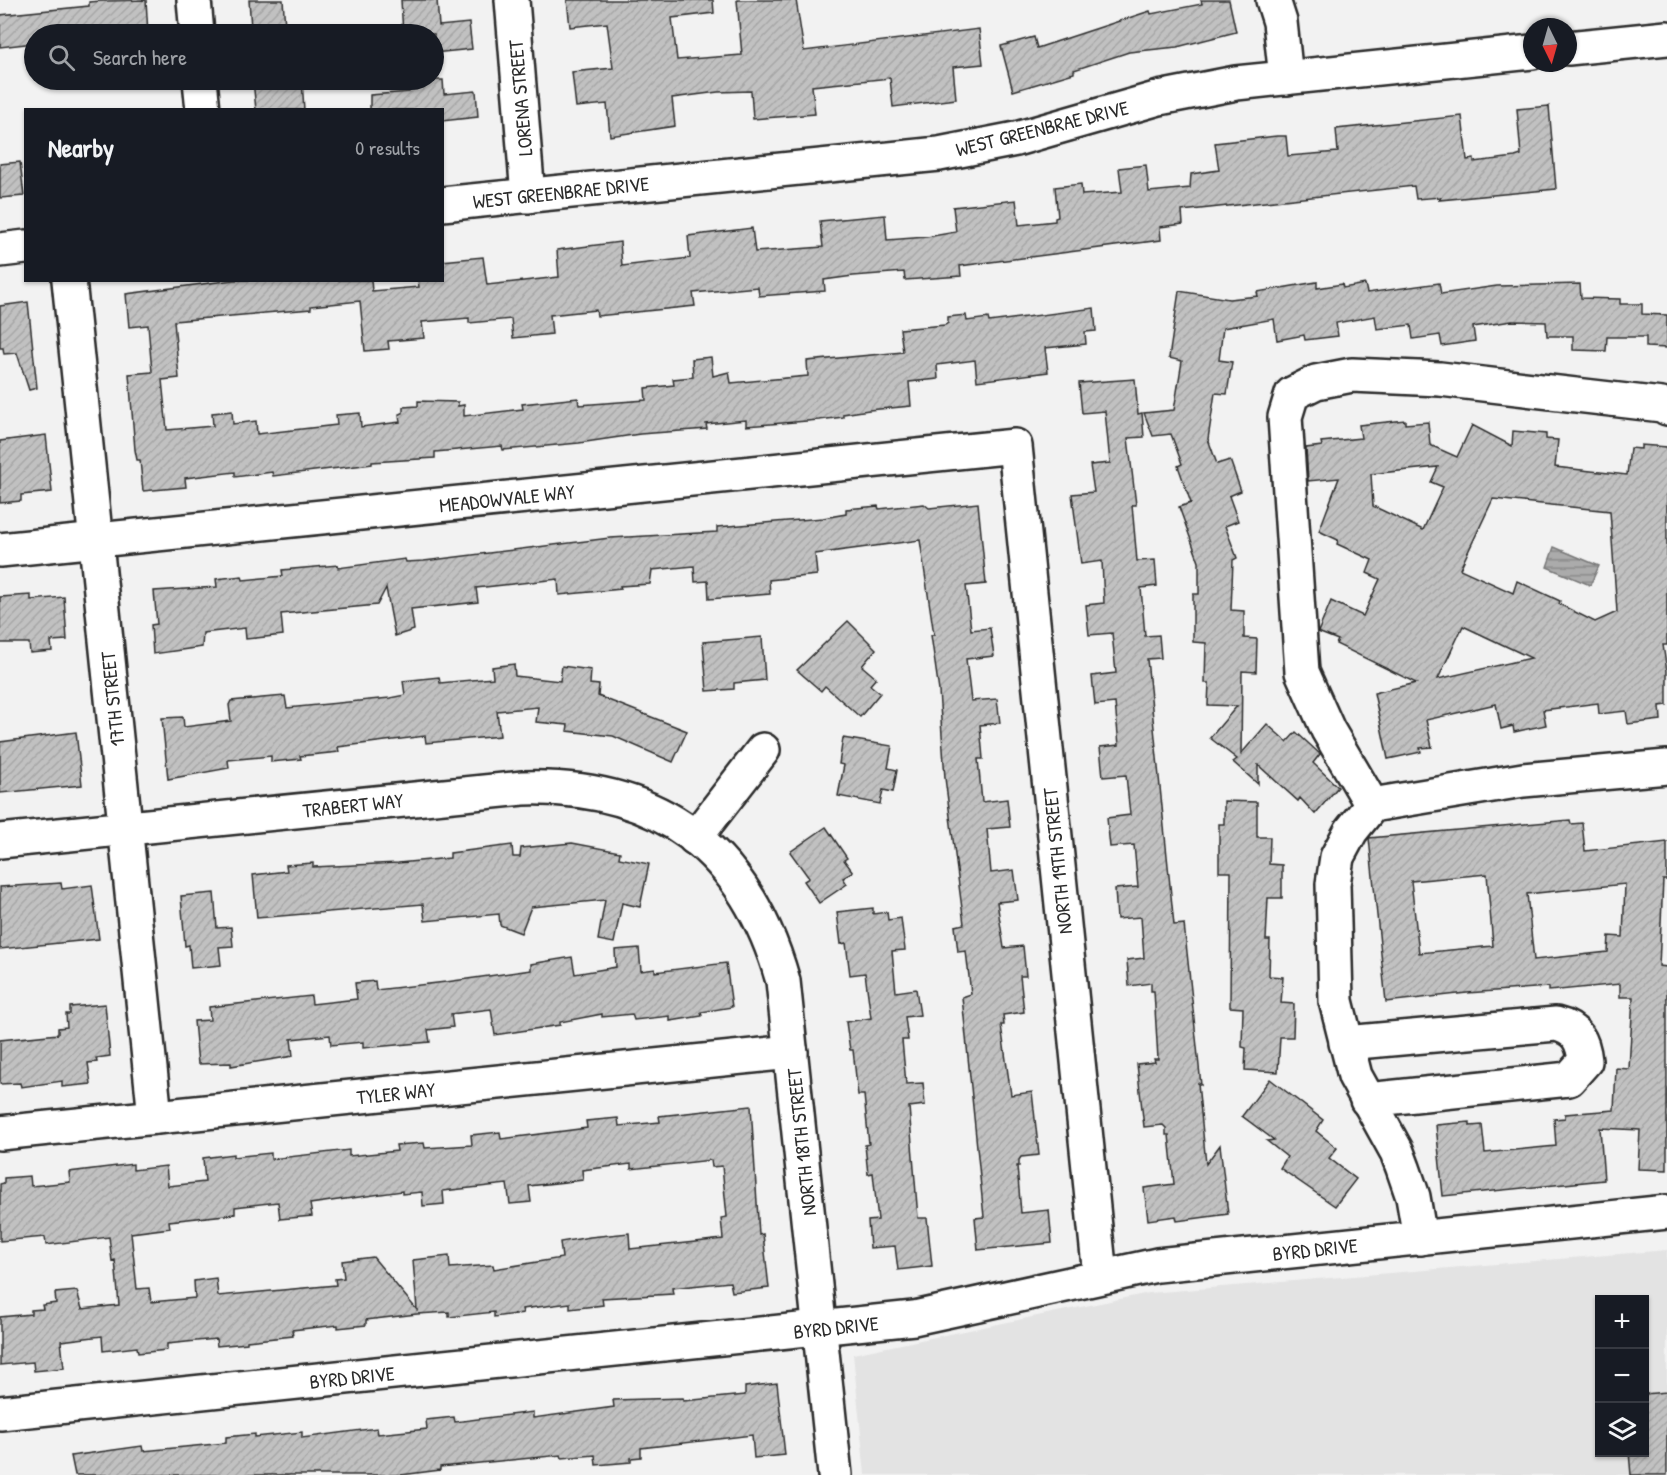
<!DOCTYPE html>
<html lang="en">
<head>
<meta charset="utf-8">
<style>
  body { margin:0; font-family:"Patrick Hand",sans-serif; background:#20242c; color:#f1f3f6 }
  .controls { position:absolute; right:18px; bottom:18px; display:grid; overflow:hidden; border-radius:0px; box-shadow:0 2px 4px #0004 }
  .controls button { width:54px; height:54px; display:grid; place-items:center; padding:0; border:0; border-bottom:2px solid #363941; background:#171b24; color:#f1f3f6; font:30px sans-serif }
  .compass { position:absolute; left:1523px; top:18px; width:54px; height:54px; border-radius:50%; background:#171b24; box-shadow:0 2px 4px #0004; rotate:175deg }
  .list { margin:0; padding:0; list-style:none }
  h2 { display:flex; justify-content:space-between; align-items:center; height:78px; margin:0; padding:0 24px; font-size:26px }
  h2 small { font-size:20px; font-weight:400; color:#9ea1a6 }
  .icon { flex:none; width:33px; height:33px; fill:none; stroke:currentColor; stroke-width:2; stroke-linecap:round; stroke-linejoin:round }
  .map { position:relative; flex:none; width:1667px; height:1475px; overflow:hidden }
  .search { position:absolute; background:#171b24; box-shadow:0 2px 4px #0004; left:24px; top:24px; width:420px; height:66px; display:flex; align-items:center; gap:15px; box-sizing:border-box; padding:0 21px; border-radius:33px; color:#9ea1a6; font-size:22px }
  .panel { position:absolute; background:#171b24; box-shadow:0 2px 4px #0004; left:24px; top:108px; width:420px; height:174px; border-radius:0px }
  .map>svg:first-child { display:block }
  .built { fill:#e3e3e3; fill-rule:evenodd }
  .water { fill:url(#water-rules); stroke:#787878; stroke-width:1.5 }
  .building { fill:url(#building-hatch); stroke:#2b2b2b; stroke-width:1.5; fill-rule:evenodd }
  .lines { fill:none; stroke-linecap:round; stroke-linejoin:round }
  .minor-casing { stroke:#2b2b2b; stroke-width:38 }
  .minor { stroke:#fff; stroke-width:33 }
  .labels { text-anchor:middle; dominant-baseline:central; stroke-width:4.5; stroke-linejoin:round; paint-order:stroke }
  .street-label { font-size:20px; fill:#2b2b2b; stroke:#fff }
</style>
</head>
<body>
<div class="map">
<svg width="1667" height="1475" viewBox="0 0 1667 1475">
  <defs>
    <pattern id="water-rules" width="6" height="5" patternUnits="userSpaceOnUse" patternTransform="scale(1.5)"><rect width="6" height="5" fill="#ababab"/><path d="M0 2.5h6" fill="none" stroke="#8b8b8b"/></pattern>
    <pattern id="building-hatch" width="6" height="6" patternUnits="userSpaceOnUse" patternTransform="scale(1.5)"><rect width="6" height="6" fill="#c1c1c1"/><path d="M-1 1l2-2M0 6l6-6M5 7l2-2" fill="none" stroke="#a6a6a6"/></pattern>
  </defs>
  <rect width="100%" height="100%" fill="#f2f2f2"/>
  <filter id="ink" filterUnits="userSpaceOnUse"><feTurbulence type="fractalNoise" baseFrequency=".0167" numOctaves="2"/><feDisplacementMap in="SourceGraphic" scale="12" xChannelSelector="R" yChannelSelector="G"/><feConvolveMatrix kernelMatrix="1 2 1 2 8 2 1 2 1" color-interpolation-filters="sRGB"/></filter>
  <g filter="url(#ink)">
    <path class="built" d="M1667,1250v225h-802l-12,-121 296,-61zM1600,1300h44v152h-44z"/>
    <polygon class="water" points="1554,547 1599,566 1590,585 1547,567"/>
    <g class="building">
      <polygon points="146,0 148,34 34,34 34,43 0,47 0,15 89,6 89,2 102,1"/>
      <polygon points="249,0 283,0 285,26 251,28"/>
      <polygon points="401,0 437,0 439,26 469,23 472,49 434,53 434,34 403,34"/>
      <polygon points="567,0 713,0 714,13 672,18 677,60 742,55 737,0 796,0 804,51 979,29 983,64 953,67 956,99 893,107 890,78 812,86 815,114 753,119 751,91 718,92 672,98 675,126 610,136 607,104 576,107 572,72 613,68 607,23 570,27"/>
      <polygon points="1201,0 1229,0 1236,32 1177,47 1129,52 1074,70 1074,73 1013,91 1001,46 1034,37 1037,48 1150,11 1151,14 1202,4"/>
      <polygon points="253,80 302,80 304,110 256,110"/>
      <polygon points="408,80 443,80 444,94 476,91 478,117 442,121 442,110 370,110 370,95 409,92"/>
      <polygon points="1549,106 1556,189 1439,200 1441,197 1416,199 1414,186 1182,211 1183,224 1160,227 1161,240 960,266 961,276 905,280 904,272 853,276 824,280 825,291 759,296 758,287 693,293 695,306 597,316 596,310 550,315 552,334 513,338 511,319 469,323 469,318 422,322 424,338 388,341 389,349 365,351 360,301 311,306 311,309 174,321 179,378 162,380 167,430 213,426 212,413 232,411 233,424 256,421 257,434 337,425 336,415 360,413 361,427 400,422 399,414 403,413 403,407 418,406 418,401 458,402 458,406 464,405 464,416 523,409 522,404 578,398 579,405 646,400 645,388 674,385 673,379 693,377 692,359 711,357 713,376 729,372 731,383 808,376 807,361 903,352 900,329 945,325 948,323 948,317 966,315 967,321 988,318 989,322 1094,308 1096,331 1085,332 1086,344 1045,348 1048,372 977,381 975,360 937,365 938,379 909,382 911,406 869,410 843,414 843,417 819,420 746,426 746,420 706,424 707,429 640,434 579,443 503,450 502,446 435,452 435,458 372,462 372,464 273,476 272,472 235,477 235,472 185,478 186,487 143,491 140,460 137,460 135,450 129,374 152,372 148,325 129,327 126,294 233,280 371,280 372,291 419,287 418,280 442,280 442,261 483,257 487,285 559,277 557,250 620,242 622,266 690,258 688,236 752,228 755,252 823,247 820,221 885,215 887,240 927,237 956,232 953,207 1016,200 1019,225 1055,221 1055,218 1058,217 1055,187 1081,184 1082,195 1122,192 1119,168 1146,165 1149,192 1190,188 1191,174 1219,170 1215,143 1277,136 1286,136 1288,156 1338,152 1336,129 1462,116 1467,160 1474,159 1474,162 1515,157 1521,155 1517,109"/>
      <polygon points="20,162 24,196 0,198 0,164"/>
      <polygon points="1317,282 1317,288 1342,284 1343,288 1365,284 1367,293 1439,283 1441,294 1497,286 1580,284 1581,298 1620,299 1620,304 1642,304 1642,314 1667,315 1667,348 1646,347 1646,337 1607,337 1606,351 1573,350 1573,336 1547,336 1546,322 1512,321 1473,327 1475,341 1442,346 1440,335 1413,339 1411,325 1377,329 1375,316 1336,323 1338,336 1305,340 1304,335 1277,340 1274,319 1223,328 1219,360 1232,362 1227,394 1215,393 1208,439 1217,464 1230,460 1241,491 1229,496 1238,521 1225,526 1237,558 1233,560 1231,610 1244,611 1244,638 1257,639 1256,672 1242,671 1241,754 1267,724 1287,742 1296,732 1320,754 1313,763 1338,787 1315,814 1300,798 1298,801 1258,765 1258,784 1233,762 1237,759 1210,738 1237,706 1208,705 1209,683 1205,683 1206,643 1193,642 1193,594 1199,594 1199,562 1179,507 1191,503 1178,466 1182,464 1171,434 1153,436 1144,413 1174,410 1182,361 1169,358 1179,291 1229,299 1258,296 1257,292"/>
      <polygon points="28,302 37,388 29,390 17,353 4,354 3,348 0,348 0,306"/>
      <polygon points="1135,379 1138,414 1142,413 1144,437 1128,438 1136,505 1132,505 1137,561 1155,560 1157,586 1141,588 1145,636 1159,635 1161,658 1147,659 1174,925 1184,924 1201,1085 1198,1083 1206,1164 1220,1145 1228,1214 1177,1221 1176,1216 1148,1220 1144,1188 1174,1184 1169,1135 1166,1135 1166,1128 1163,1125 1144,1127 1137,1064 1155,1062 1154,1059 1158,1059 1154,991 1151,991 1151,983 1129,986 1127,960 1144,958 1141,917 1117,919 1115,889 1138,887 1134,845 1110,847 1107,818 1130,815 1126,775 1103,777 1100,747 1119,745 1115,703 1095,705 1092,676 1116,673 1112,633 1089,635 1086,605 1104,603 1102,561 1081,564 1072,494 1094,492 1090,465 1110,463 1105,411 1082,413 1079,383"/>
      <path d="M1405,420v4l23,-2 2,23 27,12 15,-32 40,21 1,-15 33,3v5l12,1 -3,27 72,8 3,-27 11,1v-4l26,2v198h-4l4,26v34l-7,1 1,14 -33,4 -2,-13 -27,3 -1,-11 -55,7 3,15 -32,7 -1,-6 -12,3 -5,-25 -70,16 6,27 -12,1 1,4 -33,7 -14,-66 42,-10 -80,-39 2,-4 -20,-8 13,-31 32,15 17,-37 -13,-6 5,-13 -35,-16 1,-4 -19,-9 20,-53 -31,3 -2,-33 16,-2 -1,-4 40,-4 -2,-13zM1438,467l-7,15 12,5 -20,43 -50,-24 -2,-32zM1493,499l117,12 7,101 -22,10 -36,-18 1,-3 -43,-20 -4,12 -53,-24zM1463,626l68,32 -93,21z"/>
      <polygon points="46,435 52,492 21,495 21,501 0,503 0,441"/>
      <polygon points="978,503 986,584 966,586 971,630 990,628 994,656 966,659 971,701 997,699 1000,723 980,725 983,759 978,759 982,802 1007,799 1010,827 987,829 991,873 1014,870 1018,900 997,902 1004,948 1023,946 1026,976 1020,976 1024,1012 1003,1015 1004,1025 1001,1025 1011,1095 1032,1092 1039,1155 1021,1157 1019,1160 1019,1166 1017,1166 1021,1213 1049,1210 1052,1243 978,1250 975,1218 984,1217 962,997 971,994 966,951 958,952 955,926 964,924 945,778 939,691 931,635 934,635 920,540 815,554 817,575 769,580 770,594 709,599 708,581 695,582 694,566 652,570 650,584 620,586 621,589 559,595 558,579 476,588 478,602 411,609 414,630 395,636 386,588 377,605 281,614 283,635 246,639 245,628 203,633 202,647 153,654 151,625 157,624 154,591 217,587 216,579 242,576 243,580 283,576 282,570 338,565 338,568 405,559 406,562 424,561 610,538 717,532 717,527 823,518 846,514 846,509 878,506 879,509 924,504 929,508"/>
      <polygon points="31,595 31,600 64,597 67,640 51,641 52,651 30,653 29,643 0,643 0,597"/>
      <polygon points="848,621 876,649 862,666 876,678 870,685 880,693 860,717 825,686 821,691 797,670"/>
      <polygon points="762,637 765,680 734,683 734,689 707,691 703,642"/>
      <polygon points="514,664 515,676 560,681 562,666 591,670 590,684 599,685 598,696 687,731 673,762 613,736 567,731 568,725 536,722 538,707 497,711 500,736 426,743 425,736 338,747 339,752 300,756 301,759 271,762 271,756 228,760 229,768 168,779 162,718 183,717 184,727 231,721 229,705 231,701 262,698 285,696 287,708 390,698 405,695 403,681 439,677 440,683 493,678 492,667"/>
      <polygon points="76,732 82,785 0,793 0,742"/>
      <polygon points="843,738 892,746 888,768 897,770 893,792 883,790 880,804 838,796 844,765 839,764"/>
      <polygon points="1224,801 1257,802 1257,837 1270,837 1269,864 1282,865 1282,898 1268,898 1266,940 1270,940 1269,976 1283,977 1281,1003 1294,1004 1293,1037 1280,1037 1278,1072 1245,1070 1246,1048 1242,1047 1243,1008 1230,1007 1231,872 1219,872 1219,824 1224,824"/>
      <path d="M1570,820l1,4 11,-1 3,28 82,-9v38h-4l-4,86 8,1v203l-29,-1 2,-39 -40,-2 4,52 -161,16 -7,-71 34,-3v4l12,-1 3,28 71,-7 -2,-27 11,-1v-4l49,-4 2,-42 13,1 4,-72h-13v-13l-71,7v-4l-82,6 -81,9 -17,-164zM1487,874l6,72 -74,7 -8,-72zM1625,884l-2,53 -14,-1 -1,16 -74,8 -7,-66z"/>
      <polygon points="826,827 847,858 844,860 853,872 843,878 847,884 819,903 804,881 809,878 790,852"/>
      <polygon points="572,843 620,852 619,858 649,864 640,907 622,903 614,943 598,940 605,900 531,907 521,933 500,925 499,914 425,921 423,904 257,918 253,875 287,871 286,865 313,863 313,867 398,863 450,858 450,853 512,845 513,857 520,857 521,848"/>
      <polygon points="61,883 62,889 92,885 99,939 0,949 0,887"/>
      <polygon points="214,893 217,928 231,927 233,946 219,947 221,965 191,968 189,945 185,946 181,896"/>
      <polygon points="873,908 873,914 887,912 888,920 901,918 905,950 892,951 896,992 916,989 920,1015 905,1017 908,1040 902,1040 906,1084 923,1083 925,1105 909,1107 918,1218 927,1218 932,1266 898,1270 895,1246 870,1248 868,1221 878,1220 873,1173 868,1174 865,1145 869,1144 864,1095 858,1095 853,1050 850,1050 846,1022 871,1018 865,973 850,975 846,943 841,944 837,912"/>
      <polygon points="639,948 641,971 655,969 655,972 726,963 732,1007 701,1012 702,1016 670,1021 670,1016 634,1020 632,1014 602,1017 602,1014 560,1022 560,1025 495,1035 491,1009 451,1014 453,1027 428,1030 430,1042 363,1048 363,1042 331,1045 330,1035 291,1039 293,1056 231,1066 231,1063 198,1064 194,1021 210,1020 209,1007 311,996 312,1004 357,999 355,983 375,981 376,990 446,982 531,970 531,964 572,957 575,974 616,967 615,950"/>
      <polygon points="105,1004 110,1056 96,1058 97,1062 88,1063 91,1084 62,1087 62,1081 21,1087 20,1083 0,1084 0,1040 58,1034 58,1028 67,1027 66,1014 70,1014 70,1007"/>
      <polygon points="1270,1079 1323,1120 1316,1131 1337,1148 1329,1158 1356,1179 1335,1206 1280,1168 1287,1157 1267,1141 1274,1140 1242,1116"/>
      <path d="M751,1106l8,129 4,-1 6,54 -37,4 -2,-10 -58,6 1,6 -71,4 1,7 -33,4v-6l-48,6 1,4 -29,4v-5l-45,5v-5l-32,2 -51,6v5l-28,3v-3l-46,5 1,6 -46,5v2l-30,3 -1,-7 -49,5v6l-29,3 -1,-6 -34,4 -1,-15 -41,5 3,27 -30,3 -1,-9 -33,3v-48l31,-3v-4l12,-1 -1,-4 14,-2 -1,-10 22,-2 5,18 37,-4 -4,-45 -3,1 -3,-24 -63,8 -1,-8 -45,4v-57l4,-1v-5l26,-2 1,10 39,-4 -1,-10 64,-8v6l33,-4 2,20 37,-4 -2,-24 30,-4v3l38,-4v6l78,-9v6l48,-5 -1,-6 28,-2 1,5 47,-3 -1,-10 29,-3 1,7 86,-11 -1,-7 32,-3 1,8 41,-4 -1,-6zM711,1160l1,7 10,-1 5,51 -6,1 2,21 -93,10 -1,-16 -39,4 -30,5 2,16 -68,11 -1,-4 -43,3 -1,-12 -36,4 4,50 -44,-53 -31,4 2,17 -9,1 1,6 -118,11 -2,-18 -22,3 1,17 -44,4 -2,-14 -12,1 -6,-56 39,-5 -1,-7 66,-7v-7l43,-5 2,17 32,-3 -2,-12 92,-13v3l20,-2 1,14 21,-2 -1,-13 64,-7 3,20 21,-2 -2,-16 54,-6 -1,-10 49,-6v5z"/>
      <polygon points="777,1383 785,1455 754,1458 752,1435 641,1448 641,1457 631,1458 631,1462 596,1465 595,1455 562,1458 561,1455 440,1467 440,1470 401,1475 75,1475 71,1456 142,1446 143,1451 226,1443 226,1437 255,1434 255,1437 302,1432 302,1438 377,1428 378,1434 427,1429 426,1420 454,1417 455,1422 533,1412 533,1418 614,1407 613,1400 683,1398 683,1401 745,1395 745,1387"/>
      <polygon points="1667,1392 1667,1475 1631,1475 1629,1452 1644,1452 1644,1394"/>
    </g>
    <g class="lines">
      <g class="minor-casing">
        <g id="minor">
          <polyline points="194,0 197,34"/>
          <polyline points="512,0 528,196"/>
          <polyline points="1273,0 1280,22 1286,78"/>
          <polyline points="1568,48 1667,38"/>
          <polyline points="200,80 203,110"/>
          <polyline points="442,204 939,154 1016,139 1159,98 1236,83 1532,52"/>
          <polyline points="0,250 26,247"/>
          <polyline points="69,280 155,1117"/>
          <polyline points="0,550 1015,446 1100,1276"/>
          <polyline points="1372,805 1328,730 1302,672 1285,417 1292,394 1316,382 1352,375 1440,379 1662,405 1667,408"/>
          <polyline points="695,838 763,750"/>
          <path d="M0,841l523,-53c137,-4 223,62 260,193l52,494"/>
          <path d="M1346,1043l210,-19c21,5 27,17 29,37l-16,18 -202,21"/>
          <polyline points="0,1133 791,1052"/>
          <polyline points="1420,1238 1413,1197 1403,1168 1397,1152 1355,1076 1336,1001 1333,884 1337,857 1351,831 1372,805 1523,780 1667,767"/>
          <polyline points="0,1413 914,1318 1157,1265 1667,1212"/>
        </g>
      </g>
      <use href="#minor" class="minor"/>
    </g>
  </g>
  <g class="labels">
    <g class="street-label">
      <text transform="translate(520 98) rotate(-95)">LORENA STREET</text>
      <text transform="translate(1042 128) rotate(-14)">WEST GREENBRAE DRIVE</text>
      <text transform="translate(561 192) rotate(-6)">WEST GREENBRAE DRIVE</text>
      <text transform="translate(507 498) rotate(-6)">MEADOWVALE WAY</text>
      <text transform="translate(112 699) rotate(-96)">17TH STREET</text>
      <text transform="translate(353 805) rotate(-6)">TRABERT WAY</text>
      <text transform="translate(1057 861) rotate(-96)">NORTH 19TH STREET</text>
      <text transform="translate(396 1093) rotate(-6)">TYLER WAY</text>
      <text transform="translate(801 1142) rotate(-96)">NORTH 18TH STREET</text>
      <text transform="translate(1315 1249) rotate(-6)">BYRD DRIVE</text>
      <text transform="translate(836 1327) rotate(-6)">BYRD DRIVE</text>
      <text transform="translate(352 1377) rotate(-6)">BYRD DRIVE</text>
    </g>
  </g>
</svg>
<div class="controls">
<button>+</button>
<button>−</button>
<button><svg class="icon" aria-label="layers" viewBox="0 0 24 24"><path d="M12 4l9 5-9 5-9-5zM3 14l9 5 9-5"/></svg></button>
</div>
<svg class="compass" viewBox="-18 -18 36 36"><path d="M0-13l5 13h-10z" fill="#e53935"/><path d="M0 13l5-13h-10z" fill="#9ea1a6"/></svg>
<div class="search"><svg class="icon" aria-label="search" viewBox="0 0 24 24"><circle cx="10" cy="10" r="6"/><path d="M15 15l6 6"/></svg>Search here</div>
<section class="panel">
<h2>Nearby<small>0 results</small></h2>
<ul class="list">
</ul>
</section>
</div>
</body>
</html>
